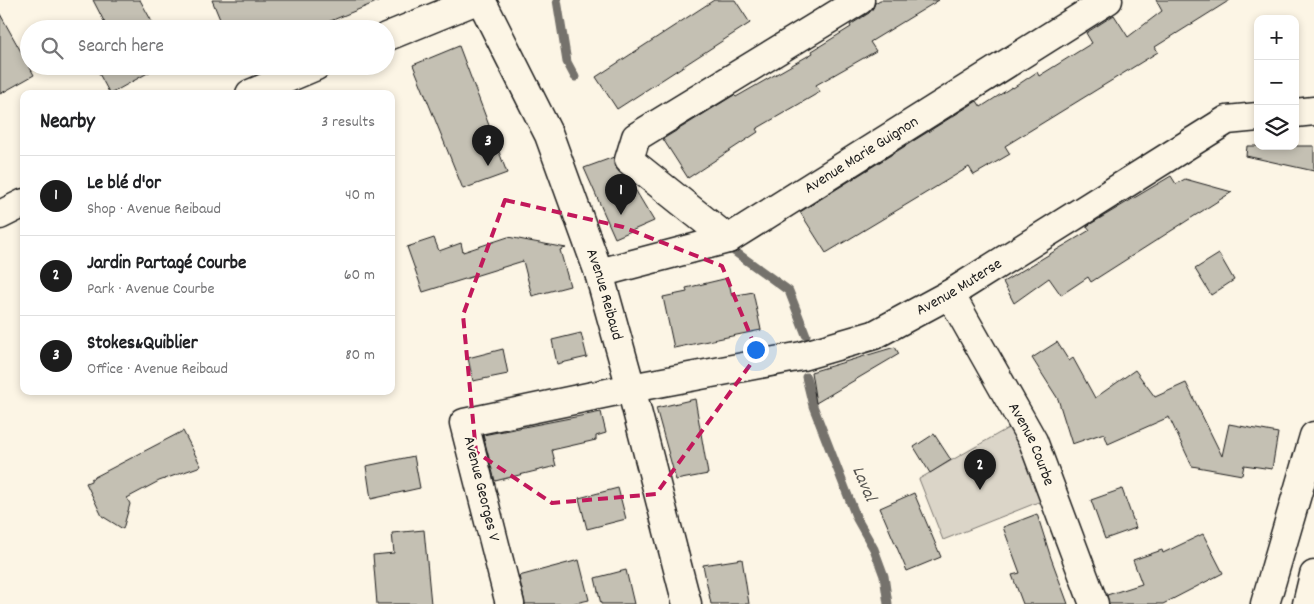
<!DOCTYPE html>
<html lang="en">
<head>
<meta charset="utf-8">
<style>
  body { margin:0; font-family:Dekko,sans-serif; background:#f6f6f6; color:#202124 }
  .controls { position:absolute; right:15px; top:15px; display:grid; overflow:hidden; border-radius:10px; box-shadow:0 2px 8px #0003 }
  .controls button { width:45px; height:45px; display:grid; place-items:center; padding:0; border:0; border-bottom:1px solid #e0e0e0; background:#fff; color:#202124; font:25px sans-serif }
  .you { position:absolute; left:755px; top:349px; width:18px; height:18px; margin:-12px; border:4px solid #fff; border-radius:50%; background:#1a73e8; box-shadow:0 0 0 8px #1a73e833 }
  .badge { display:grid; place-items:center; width:32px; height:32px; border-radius:50%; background:#1c1c1c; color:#fff; font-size:16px; font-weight:700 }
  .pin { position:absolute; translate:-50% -41px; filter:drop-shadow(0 1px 2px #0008) }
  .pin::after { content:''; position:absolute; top:26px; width:18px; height:15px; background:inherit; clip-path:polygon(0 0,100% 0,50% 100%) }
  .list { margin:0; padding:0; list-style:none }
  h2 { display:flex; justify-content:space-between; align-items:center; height:65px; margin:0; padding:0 20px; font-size:21px }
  h2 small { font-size:16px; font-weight:400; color:#757577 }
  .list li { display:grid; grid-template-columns:32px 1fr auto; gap:15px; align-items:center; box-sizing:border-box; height:80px; padding:0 20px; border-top:1px solid #e0e0e0 }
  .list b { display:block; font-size:19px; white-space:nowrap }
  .list p { margin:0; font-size:16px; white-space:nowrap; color:#757577 }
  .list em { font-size:16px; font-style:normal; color:#757577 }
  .icon { flex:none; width:28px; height:28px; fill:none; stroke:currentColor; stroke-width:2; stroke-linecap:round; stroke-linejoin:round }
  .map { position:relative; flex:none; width:1314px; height:604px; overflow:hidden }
  .search { position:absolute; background:#fff; box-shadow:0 2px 8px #0003; left:20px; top:20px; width:375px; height:55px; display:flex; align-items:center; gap:12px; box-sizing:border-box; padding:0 18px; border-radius:28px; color:#757577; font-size:19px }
  .panel { position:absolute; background:#fff; box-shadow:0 2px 8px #0003; left:20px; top:90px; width:375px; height:305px; border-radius:10px }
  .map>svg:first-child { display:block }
  .green { fill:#dbd5c8; stroke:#7c7872 }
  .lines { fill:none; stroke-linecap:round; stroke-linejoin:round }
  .stream { stroke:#75726c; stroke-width:9 }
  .building { fill:#c4c0b3; stroke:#1c1c1c }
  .minor-casing { stroke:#1c1c1c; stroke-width:31 }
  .tertiary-casing { stroke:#1c1c1c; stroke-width:31 }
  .trunk-casing { stroke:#1c1c1c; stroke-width:31 }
  .minor { stroke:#fcf5e5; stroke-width:28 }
  .tertiary { stroke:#fcf5e5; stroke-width:28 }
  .trunk { stroke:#fcf5e5; stroke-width:28 }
  .marked { fill:none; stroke:#c2185b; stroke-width:4; stroke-dasharray:10 6; stroke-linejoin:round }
  .labels { text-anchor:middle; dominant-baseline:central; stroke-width:4; stroke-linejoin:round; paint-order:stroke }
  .street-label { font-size:16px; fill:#1c1c1c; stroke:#fcf5e5 }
  .water-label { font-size:18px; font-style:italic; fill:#575551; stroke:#fcf5e5 }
</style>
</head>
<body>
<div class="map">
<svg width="1314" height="604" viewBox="0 0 1314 604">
  <rect width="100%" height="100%" fill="#fcf5e5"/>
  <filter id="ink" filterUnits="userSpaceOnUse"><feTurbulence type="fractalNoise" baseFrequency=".02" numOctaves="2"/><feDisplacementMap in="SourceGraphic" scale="10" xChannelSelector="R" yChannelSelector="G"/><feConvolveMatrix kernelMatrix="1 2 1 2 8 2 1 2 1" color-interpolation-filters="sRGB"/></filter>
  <g filter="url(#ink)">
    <polygon class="green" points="1010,427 1020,445 1041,501 943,540 919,479"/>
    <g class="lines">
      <g class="stream">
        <polyline points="557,0 567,62 575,77"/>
        <polyline points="734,251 789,291 806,335"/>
        <polyline points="806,377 813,406 857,519 874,549 884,576 888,604"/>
      </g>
    </g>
    <g class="building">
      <polygon points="93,0 140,0 156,29 108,29"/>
      <polygon points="212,0 379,0 379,1 311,29 224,29"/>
      <polygon points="714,0 735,0 750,23 617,109 596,77"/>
      <polygon points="880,0 939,0 870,42 876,51 816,85 820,92 756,129 758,132 688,178 663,139 734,95 736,97 813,53 812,51 851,27 850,25 869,13 873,8 875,3"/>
      <polygon points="1156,0 1230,0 1155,47 1158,52 1005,146 1010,154 974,175 969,167 826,253 800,212 977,101 981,107 1012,87 1013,88 1037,72 1039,76 1092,43 1086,33 1114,15 1128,37 1162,11"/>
      <polygon points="0,14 34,75 0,94"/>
      <polygon points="459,46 507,173 463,189 413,65"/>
      <polygon points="95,66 151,66 153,70 110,94"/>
      <polygon points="1247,146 1314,146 1314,171 1246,156"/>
      <polygon points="614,157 614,165 619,172 630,181 654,221 615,238 584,168"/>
      <polygon points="1171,176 1176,184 1185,179 1232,192 1091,282 1088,277 1061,295 1049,278 1014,303 1003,282 1090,230 1087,226"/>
      <polygon points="508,237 566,248 560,250 570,286 532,296 523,261 423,292 407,247 434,238 439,251 461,243 463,252"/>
      <polygon points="1219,254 1234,280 1211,295 1195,269"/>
      <polygon points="728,278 732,296 753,292 761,330 674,348 663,297 687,292 686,288"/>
      <polygon points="581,333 587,357 557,364 552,340"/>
      <polygon points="1057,342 1069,361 1073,358 1095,398 1135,370 1155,397 1186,383 1222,456 1229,424 1278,433 1272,469 1244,465 1242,475 1192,466 1169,417 1108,444 1104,433 1072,444 1058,399 1032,358"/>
      <polygon points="895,347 899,354 816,403 811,372"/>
      <polygon points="503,349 508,374 473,381 468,358"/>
      <polygon points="695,399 708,474 676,480 656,408"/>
      <polygon points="601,412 606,433 596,436 596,440 552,450 556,466 495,481 483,435"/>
      <polygon points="183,431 201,466 159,481 127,498 130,504 123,529 102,516 86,483 91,481 91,479"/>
      <polygon points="934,434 951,460 930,473 914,447"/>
      <polygon points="414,456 420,488 371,499 366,466"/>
      <polygon points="618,488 626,519 587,529 579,498"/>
      <polygon points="1122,489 1136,528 1105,539 1091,500"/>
      <polygon points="914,493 941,557 907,571 880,508"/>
      <polygon points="1037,514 1051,558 1068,604 1023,604 1012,575 1020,573 1003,527"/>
      <polygon points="424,530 431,604 377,604 373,555 394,553 392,533"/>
      <polygon points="1203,534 1223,573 1163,604 1109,604 1107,595 1142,584 1133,560 1162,550 1163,553"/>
      <polygon points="742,559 749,604 711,604 703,565"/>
      <polygon points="579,560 589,600 571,604 525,604 519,576"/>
      <polygon points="626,570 634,604 601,604 595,578"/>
    </g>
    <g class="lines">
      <g class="minor-casing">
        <g id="minor">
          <polyline points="386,37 477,0"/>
          <polyline points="250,94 316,66"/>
          <polyline points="1295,113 1314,111"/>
          <polyline points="0,215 24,203"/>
          <polyline points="728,239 629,160 636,137 860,0"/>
          <path id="s1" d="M599,273l129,-34 380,-239"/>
          <path id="s2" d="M950,294l83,147 61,163"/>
          <path id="s3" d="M510,604l-46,-181 167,-35 171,-32 72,-21 76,-41 277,-174 31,-3"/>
          <polyline points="1265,604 1314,436"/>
        </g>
      </g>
      <g class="tertiary-casing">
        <g id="tertiary">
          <path id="s4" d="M481,0l68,135 50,138 32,115 56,216"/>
        </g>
      </g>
      <g class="trunk-casing">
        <polyline id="trunk" points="1307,604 1314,575"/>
      </g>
      <use href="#minor" class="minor"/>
      <use href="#tertiary" class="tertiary"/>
      <use href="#trunk" class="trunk"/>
    </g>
  </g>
  <path class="marked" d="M505,200l118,27 99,39 36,88 -102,140 -104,9 -76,-51 -13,-137z"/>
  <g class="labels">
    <g class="street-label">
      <text stroke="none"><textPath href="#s1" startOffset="291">Avenue Marie Guignon</textPath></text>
      <text stroke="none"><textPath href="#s3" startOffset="704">Avenue Muterse</textPath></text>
      <text stroke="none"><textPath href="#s4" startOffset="320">Avenue Reibaud</textPath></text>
      <text stroke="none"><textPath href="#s2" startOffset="171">Avenue Courbe</textPath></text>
      <text transform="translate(481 489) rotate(76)">Avenue Georges V</text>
    </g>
    <g class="water-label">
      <text transform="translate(863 484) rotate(67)">Laval</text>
    </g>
  </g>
</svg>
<div class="controls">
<button>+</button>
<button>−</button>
<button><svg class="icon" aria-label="layers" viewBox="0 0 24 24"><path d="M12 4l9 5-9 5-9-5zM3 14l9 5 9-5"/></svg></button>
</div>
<div class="you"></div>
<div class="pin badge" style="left:621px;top:215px">1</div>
<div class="pin badge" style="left:980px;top:490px">2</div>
<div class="pin badge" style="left:488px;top:166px">3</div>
<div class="search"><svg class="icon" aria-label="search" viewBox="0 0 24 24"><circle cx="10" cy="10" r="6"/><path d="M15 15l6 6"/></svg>Search here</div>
<section class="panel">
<h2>Nearby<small>3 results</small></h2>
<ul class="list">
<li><span class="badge">1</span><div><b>Le blé d'or</b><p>Shop · Avenue Reibaud</p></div><em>40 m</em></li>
<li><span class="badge">2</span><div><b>Jardin Partagé Courbe</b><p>Park · Avenue Courbe</p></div><em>60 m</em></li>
<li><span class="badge">3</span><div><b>Stokes&amp;Quiblier</b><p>Office · Avenue Reibaud</p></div><em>80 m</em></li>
</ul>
</section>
</div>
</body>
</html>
